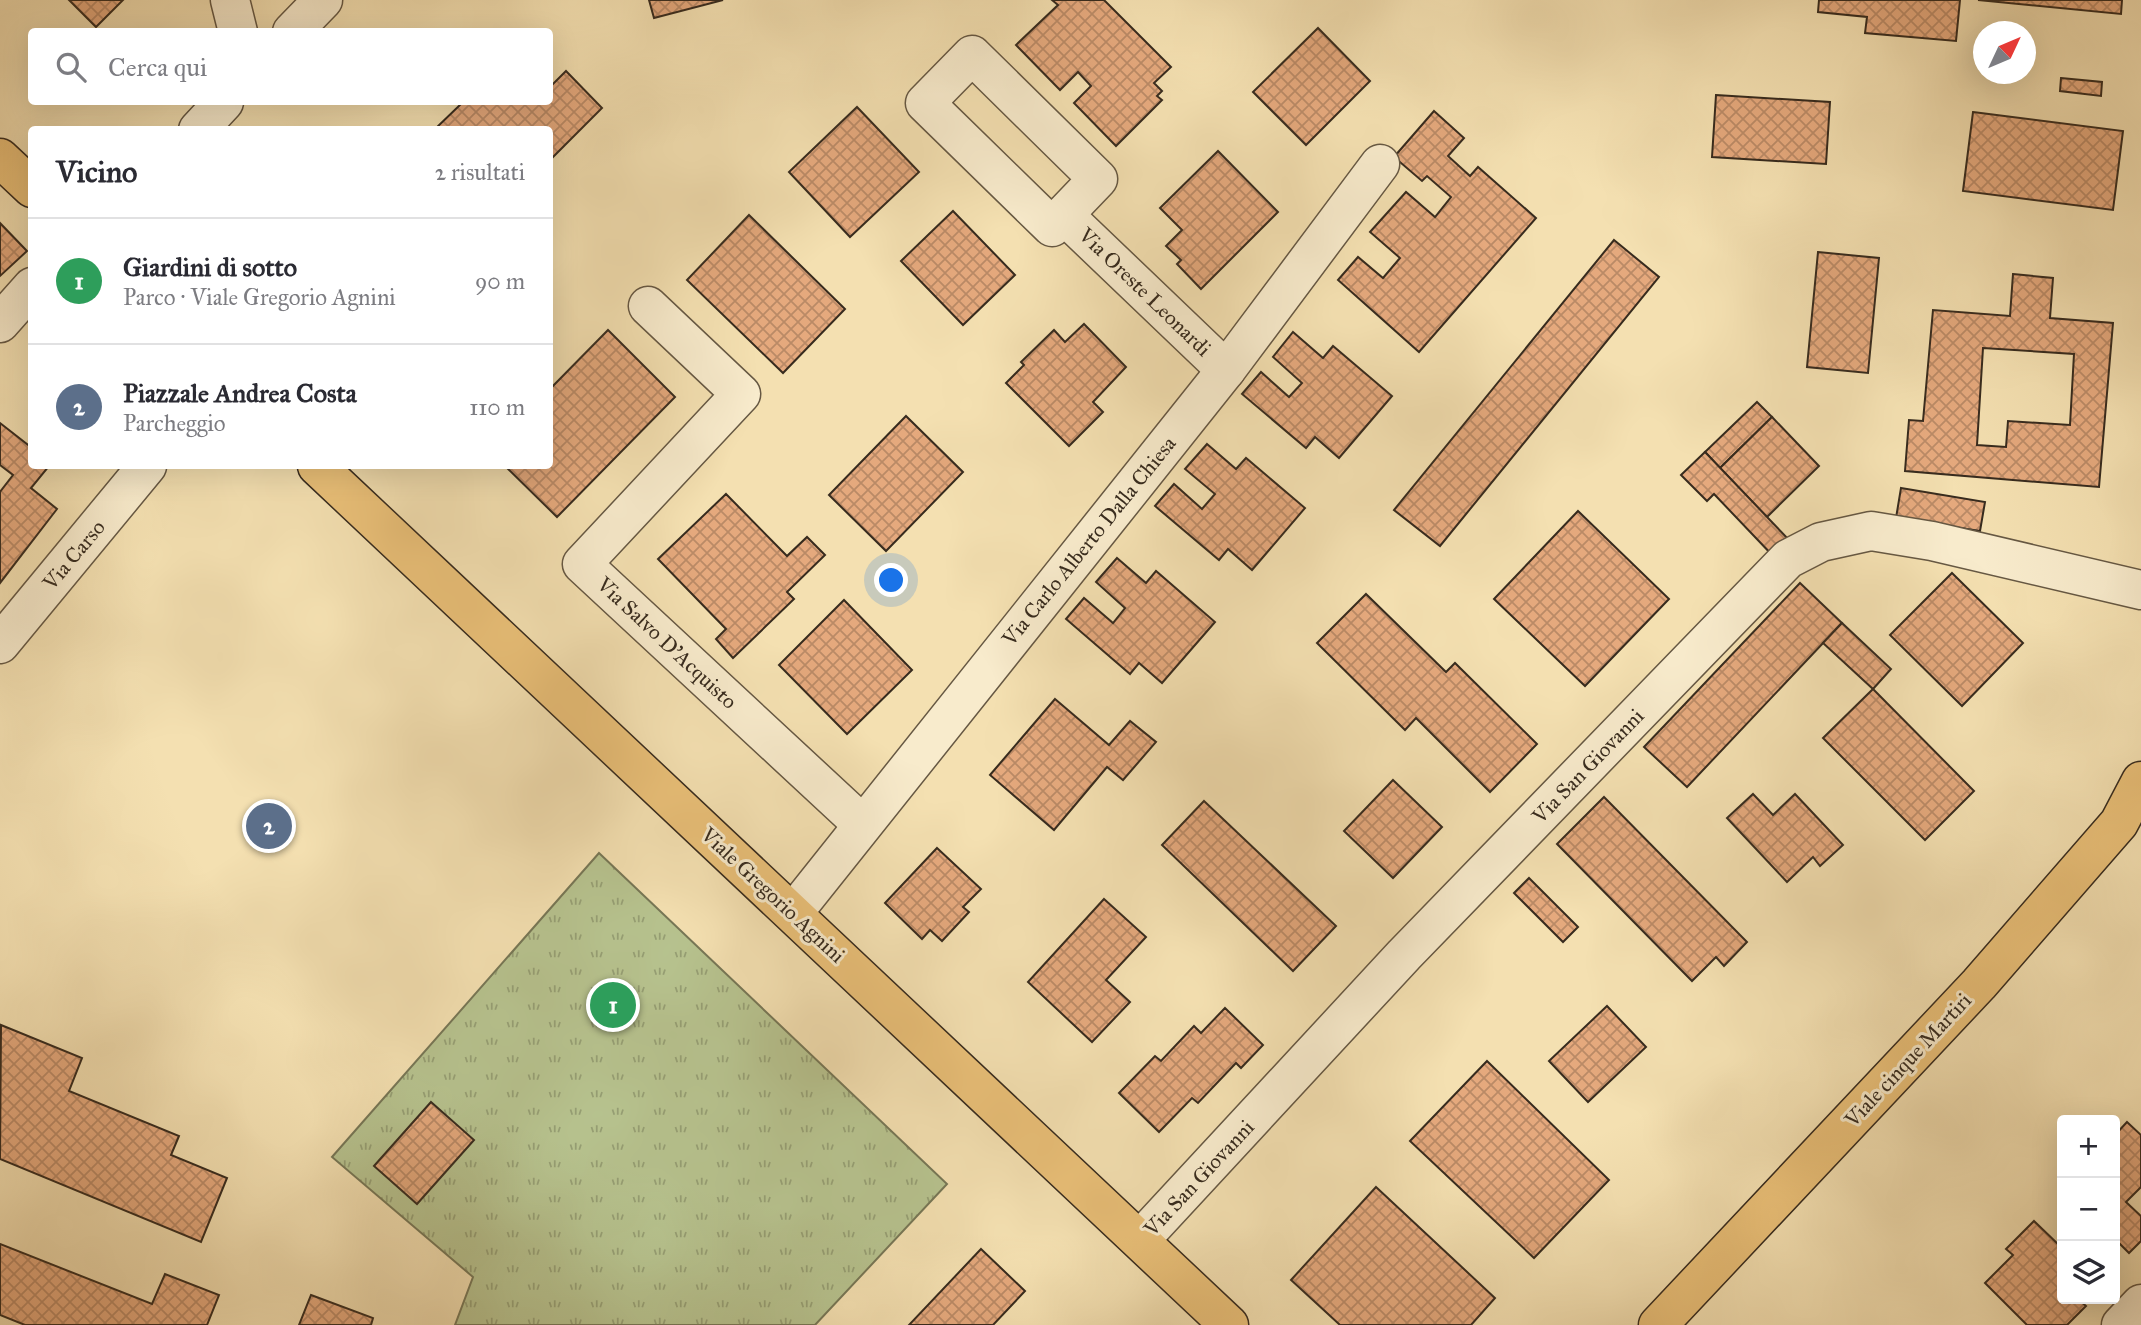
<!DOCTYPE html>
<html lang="it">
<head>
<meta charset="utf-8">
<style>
  body { margin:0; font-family:"IM FELL Great Primer",serif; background:#f7f7f7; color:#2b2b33 }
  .controls { position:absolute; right:21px; bottom:21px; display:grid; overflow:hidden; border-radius:7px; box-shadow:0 7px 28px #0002 }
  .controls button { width:63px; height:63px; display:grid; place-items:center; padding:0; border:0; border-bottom:2px solid #e1e1e2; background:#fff; color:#2b2b33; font:35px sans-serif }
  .compass { position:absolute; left:1973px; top:21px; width:63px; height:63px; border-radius:50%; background:#fff; box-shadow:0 7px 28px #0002; rotate:46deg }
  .you { position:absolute; left:892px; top:581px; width:24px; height:24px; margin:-18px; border:5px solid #fff; border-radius:50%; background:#1a73e8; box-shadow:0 0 0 10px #1a73e833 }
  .badge { display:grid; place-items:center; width:46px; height:46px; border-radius:50%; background:#1a73e8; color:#fff; font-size:23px; font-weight:700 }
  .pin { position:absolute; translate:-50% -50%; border:4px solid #fff; box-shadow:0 2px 7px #0006 }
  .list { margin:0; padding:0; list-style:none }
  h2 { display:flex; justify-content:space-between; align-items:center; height:91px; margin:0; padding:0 28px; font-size:30px }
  h2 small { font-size:23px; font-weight:400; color:#7c7c81 }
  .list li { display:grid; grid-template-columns:46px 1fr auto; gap:21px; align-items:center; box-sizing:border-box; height:126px; padding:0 28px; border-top:2px solid #e1e1e2 }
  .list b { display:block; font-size:26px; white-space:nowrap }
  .list p { margin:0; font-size:23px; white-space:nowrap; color:#7c7c81 }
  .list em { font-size:23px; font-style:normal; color:#7c7c81 }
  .icon { flex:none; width:38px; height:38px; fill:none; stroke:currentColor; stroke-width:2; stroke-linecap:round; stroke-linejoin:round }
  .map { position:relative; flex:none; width:2141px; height:1325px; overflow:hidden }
  .search { position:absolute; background:#fff; box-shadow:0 7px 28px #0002; left:28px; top:28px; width:525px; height:77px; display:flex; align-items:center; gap:18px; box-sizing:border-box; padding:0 24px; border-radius:7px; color:#7c7c81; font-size:26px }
  .panel { position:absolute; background:#fff; box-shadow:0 7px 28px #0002; left:28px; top:126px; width:525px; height:343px; border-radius:7px }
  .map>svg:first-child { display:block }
  .park { fill:url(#park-tufts); stroke:#777756; stroke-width:2 }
  .building { fill:url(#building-cross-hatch); stroke:#372b1e; stroke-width:2; fill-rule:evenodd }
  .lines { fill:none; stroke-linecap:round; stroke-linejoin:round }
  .minor-casing { stroke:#665843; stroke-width:41 }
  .major-casing { stroke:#372b1e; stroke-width:41 }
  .minor { stroke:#f8ebcc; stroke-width:38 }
  .major { stroke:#eac078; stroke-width:38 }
  .labels { text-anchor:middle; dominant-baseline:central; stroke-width:6; stroke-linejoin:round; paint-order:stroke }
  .street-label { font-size:21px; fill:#372b1e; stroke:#f8ebcc }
</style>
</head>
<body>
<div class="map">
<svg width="2141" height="1325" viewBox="0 0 2141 1325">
  <defs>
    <pattern id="park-tufts" width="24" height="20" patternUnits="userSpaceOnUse" patternTransform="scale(1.75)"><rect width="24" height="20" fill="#b7c38f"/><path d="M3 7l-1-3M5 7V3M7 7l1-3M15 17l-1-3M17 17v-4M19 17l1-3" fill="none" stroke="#969f74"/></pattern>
    <pattern id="building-cross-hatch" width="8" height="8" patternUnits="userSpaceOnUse" patternTransform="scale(1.75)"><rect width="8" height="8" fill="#e5a97d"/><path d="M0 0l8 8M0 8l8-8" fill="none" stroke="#ba8a66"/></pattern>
  </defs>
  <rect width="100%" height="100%" fill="#f4e0b1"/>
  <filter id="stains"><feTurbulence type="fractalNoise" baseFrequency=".00286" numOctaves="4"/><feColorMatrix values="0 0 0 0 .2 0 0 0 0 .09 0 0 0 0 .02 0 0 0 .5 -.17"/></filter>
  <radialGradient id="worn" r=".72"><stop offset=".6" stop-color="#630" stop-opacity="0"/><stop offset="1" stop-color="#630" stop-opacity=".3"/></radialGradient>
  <polygon class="park" points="599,853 947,1184 815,1325 455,1325 473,1277 332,1157"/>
  <g class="building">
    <polygon points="69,0 123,0 96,27"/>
    <polygon points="649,0 723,0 654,18"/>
    <polygon points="1052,0 1104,0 1171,67 1154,83 1162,91 1157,96 1162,100 1116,146 1074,103 1091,86 1078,72 1060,90 1016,45 1058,5"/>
    <polygon points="1819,0 1960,0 1956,41 1865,33 1867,17 1818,12"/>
    <polygon points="1978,0 2122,0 2121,14"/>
    <polygon points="1318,28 1370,81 1306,145 1253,92"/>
    <polygon points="566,71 602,108 550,160 550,130 434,130 463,102 550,102 550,82 552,85"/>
    <polygon points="2061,78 2102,82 2101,96 2060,91"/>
    <polygon points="1716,95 1830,102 1826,164 1712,157"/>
    <polygon points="857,107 919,172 850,237 789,172"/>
    <polygon points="1434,111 1464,138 1448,156 1470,176 1478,167 1536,218 1419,352 1338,280 1358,257 1383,278 1400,258 1370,232 1406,192 1435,217 1451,197 1427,176 1422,181 1394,157"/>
    <polygon points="1973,112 2123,131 2113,210 1963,191"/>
    <polygon points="1218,151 1278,212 1201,289 1177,264 1181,260 1166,246 1182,230 1160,208"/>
    <polygon points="953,211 1015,275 963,325 901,261"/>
    <polygon points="749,215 845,309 783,373 687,280"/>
    <polygon points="0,223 27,251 0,276"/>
    <polygon points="1614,240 1659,277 1440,546 1394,510"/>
    <polygon points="1818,252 1879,258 1868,373 1807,367"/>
    <path d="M2013,274l40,4 -3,40 63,5 -14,164 -194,-16 4,-51 14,1 10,-111 77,6zM1983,348l91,6 -4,71 -62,-4 -2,26 -29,-2z"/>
    <polygon points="1084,324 1126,367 1093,402 1103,412 1069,446 1006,383 1024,365 1021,362 1054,330 1065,342"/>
    <polygon points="608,330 675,397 557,517 505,466 550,466 550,389"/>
    <polygon points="1293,332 1323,358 1333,346 1392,396 1339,458 1315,437 1306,448 1242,394 1261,372 1289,397 1302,383 1273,357"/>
    <polygon points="1757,402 1772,417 1720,468 1705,452"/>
    <polygon points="906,416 963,472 886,551 829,495"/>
    <polygon points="1772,417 1819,466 1767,517 1720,468"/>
    <polygon points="0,423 32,448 32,466 49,466 31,488 57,509 0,583 0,492 13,475 0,465"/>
    <polygon points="1207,444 1236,469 1246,458 1305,508 1252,570 1228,549 1219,560 1155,506 1174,484 1202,509 1215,494 1185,469"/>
    <polygon points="1705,452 1790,541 1774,557 1714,494 1707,501 1681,475"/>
    <polygon points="1901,488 1985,502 1980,531 1896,518"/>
    <polygon points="726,494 787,556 807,537 825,555 787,592 794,599 733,658 716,639 726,629 658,559"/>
    <polygon points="1578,511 1669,599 1585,686 1494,599"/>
    <polygon points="1117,558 1146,583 1156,571 1215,622 1162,683 1139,663 1130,674 1066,619 1084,598 1113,623 1125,608 1096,582"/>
    <polygon points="1952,573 2023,643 1962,706 1890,635"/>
    <polygon points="1800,583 1842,623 1687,787 1644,747"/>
    <polygon points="1366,594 1446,672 1455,663 1537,744 1490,792 1416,718 1405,730 1317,643"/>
    <polygon points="844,600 912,670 847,734 779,665"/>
    <polygon points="1842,623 1891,669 1873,689 1823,643"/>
    <polygon points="1873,689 1974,791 1925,840 1823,738"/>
    <polygon points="1055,699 1109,745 1130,721 1156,742 1123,780 1107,767 1054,830 990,775"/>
    <polygon points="1393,780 1442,827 1393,878 1344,831"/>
    <polygon points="1753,794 1773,815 1795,794 1843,845 1820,866 1813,857 1787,882 1727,818"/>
    <polygon points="1604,797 1747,942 1724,966 1716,957 1692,981 1557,844"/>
    <polygon points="1204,801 1336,926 1293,971 1162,845"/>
    <polygon points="937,848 981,889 963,907 969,912 942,941 930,930 922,939 885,903"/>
    <polygon points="1529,878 1578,927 1563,942 1514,893"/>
    <polygon points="1104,899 1146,937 1106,980 1130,1002 1092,1042 1028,982"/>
    <polygon points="1607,1006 1646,1047 1588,1102 1549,1061"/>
    <polygon points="1225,1008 1263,1045 1241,1068 1236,1063 1198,1103 1192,1098 1159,1132 1119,1093 1155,1056 1161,1061 1194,1026 1201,1033"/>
    <polygon points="1,1025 82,1058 69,1091 179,1136 171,1155 227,1178 201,1242 0,1159"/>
    <polygon points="1487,1061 1609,1180 1534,1258 1410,1141"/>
    <polygon points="431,1102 474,1140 417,1204 374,1166"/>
    <polygon points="2127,1122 2141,1135 2141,1187 2126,1202 2141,1216 2141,1241 2129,1253 2115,1239 2115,1135"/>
    <polygon points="1376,1187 1495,1298 1471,1325 1340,1325 1291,1280"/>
    <polygon points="2034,1221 2062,1248 2062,1299 2078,1299 2086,1306 2067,1325 2027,1325 1985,1283 2013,1255 2006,1249"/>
    <polygon points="0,1244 152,1304 165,1274 219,1295 207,1325 25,1325 0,1315"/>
    <polygon points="981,1249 1025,1291 993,1325 909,1325"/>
    <polygon points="311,1295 373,1318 371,1325 299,1325"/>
  </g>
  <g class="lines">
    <g class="minor-casing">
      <g id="minor">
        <polyline points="230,0 238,32"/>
        <polyline points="292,32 323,0"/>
        <polygon points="972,55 1098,179 1052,227 925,103"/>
        <polyline points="198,130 224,102"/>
        <polyline points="1064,215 1226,370"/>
        <polyline points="648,306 741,394 582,564 862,824"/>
        <polyline points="0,323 32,287"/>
        <polyline points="0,644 147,466"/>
        <polyline points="793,913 1226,370 1380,164"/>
        <polyline points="1140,1240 1404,955 1788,559 1821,542 1871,531 1932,541 2141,590"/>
        <polyline points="2121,1325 2141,1304"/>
      </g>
    </g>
    <g class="major-casing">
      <g id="major">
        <polyline points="0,158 32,188"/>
        <polyline points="317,466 1229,1325"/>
        <polyline points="1658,1325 1979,984 2119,823 2141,781"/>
      </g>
    </g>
    <use href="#minor" class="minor"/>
    <use href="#major" class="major"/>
  </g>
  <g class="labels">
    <g class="street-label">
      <text transform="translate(1145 292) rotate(44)">Via Oreste Leonardi</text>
      <text transform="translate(1089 541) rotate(-51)">Via Carlo Alberto Dalla Chiesa</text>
      <text transform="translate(74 555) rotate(-50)">Via Carso</text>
      <text transform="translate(667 643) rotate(43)">Via Salvo D'Acquisto</text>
      <text transform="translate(1588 766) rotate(-46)">Via San Giovanni</text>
      <text transform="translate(773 895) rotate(43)">Viale Gregorio Agnini</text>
      <text transform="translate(1908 1060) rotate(-47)">Viale cinque Martiri</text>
      <text transform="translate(1199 1178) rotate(-47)">Via San Giovanni</text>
    </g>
  </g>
  <rect width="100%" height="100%" filter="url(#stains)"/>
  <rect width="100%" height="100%" fill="url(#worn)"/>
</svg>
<div class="controls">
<button>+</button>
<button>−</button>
<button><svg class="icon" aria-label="layers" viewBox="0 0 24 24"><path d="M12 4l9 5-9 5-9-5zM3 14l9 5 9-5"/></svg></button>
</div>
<svg class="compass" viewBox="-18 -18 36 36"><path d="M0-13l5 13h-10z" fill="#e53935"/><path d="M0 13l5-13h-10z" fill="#7c7c81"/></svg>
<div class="you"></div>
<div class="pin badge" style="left:613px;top:1005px;background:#2e9e5b">1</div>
<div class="pin badge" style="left:269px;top:826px;background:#5c6f8a">2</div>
<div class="search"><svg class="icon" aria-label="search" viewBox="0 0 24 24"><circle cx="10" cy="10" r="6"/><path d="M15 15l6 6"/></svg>Cerca qui</div>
<section class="panel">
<h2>Vicino<small>2 risultati</small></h2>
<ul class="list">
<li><span class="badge" style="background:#2e9e5b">1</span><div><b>Giardini di sotto</b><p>Parco · Viale Gregorio Agnini</p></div><em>90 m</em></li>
<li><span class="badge" style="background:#5c6f8a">2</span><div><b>Piazzale Andrea Costa</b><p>Parcheggio</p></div><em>110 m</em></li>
</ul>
</section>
</div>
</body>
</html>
